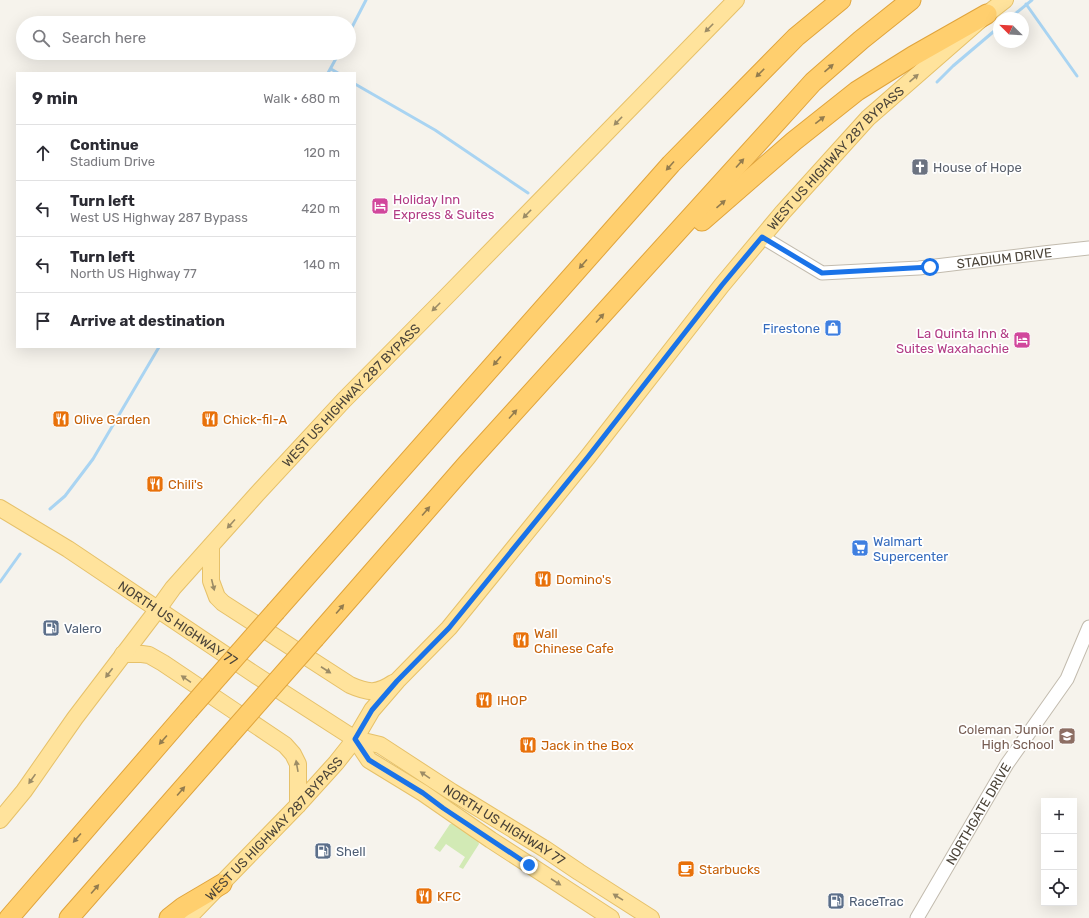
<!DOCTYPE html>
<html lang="en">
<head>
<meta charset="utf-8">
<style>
  body { margin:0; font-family:Rubik,sans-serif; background:#f2f2f3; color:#2b2b33 }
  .controls { position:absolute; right:12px; bottom:12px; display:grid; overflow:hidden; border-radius:0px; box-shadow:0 4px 16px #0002 }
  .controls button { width:36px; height:36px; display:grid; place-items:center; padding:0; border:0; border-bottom:1px solid #e1e1e2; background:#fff; color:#2b2b33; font:20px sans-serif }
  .compass { position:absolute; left:993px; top:12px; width:36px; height:36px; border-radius:50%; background:#fff; box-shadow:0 4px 16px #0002; rotate:294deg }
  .stop { position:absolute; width:12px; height:12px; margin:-9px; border:3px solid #1a73e8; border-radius:50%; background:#fff }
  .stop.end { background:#1a73e8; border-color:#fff; box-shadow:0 1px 4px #0008 }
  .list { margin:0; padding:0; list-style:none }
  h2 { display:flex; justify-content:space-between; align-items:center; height:52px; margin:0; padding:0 16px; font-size:17px }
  h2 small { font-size:13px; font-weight:400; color:#7c7c81 }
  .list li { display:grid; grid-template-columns:26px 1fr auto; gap:12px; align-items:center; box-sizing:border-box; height:56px; padding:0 16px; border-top:1px solid #e1e1e2 }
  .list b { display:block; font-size:15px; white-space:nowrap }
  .list p { margin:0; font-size:13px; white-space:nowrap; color:#7c7c81 }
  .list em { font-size:13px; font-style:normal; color:#7c7c81 }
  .icon { flex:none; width:22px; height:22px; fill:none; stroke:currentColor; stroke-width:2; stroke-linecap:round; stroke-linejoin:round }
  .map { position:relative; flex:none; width:1089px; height:918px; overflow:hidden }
  .search { position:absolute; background:#fff; box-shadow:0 4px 16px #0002; left:16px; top:16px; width:340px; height:44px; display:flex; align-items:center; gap:10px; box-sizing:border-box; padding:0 14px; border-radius:22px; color:#7c7c81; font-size:15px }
  .panel { position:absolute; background:#fff; box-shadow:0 4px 16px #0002; left:16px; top:72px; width:340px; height:276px; border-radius:0px }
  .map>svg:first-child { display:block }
  .green { fill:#d2eab5 }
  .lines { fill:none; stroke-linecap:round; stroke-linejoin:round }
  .stream { stroke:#a9d4f2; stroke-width:3 }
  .minor-casing { stroke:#c2bbae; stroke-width:15 }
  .major-casing { stroke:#e6c16a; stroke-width:18 }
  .highway-casing { stroke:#e0a43c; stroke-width:21 }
  .minor { stroke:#fff; stroke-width:13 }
  .major { stroke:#ffe39c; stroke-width:16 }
  .highway { stroke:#ffcf6e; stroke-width:19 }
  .highway-bridge-casing { stroke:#e0a43c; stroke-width:21; stroke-linecap:butt }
  .highway-bridge { stroke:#ffcf6e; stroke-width:19 }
  .oneway { fill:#9c8c66 }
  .oneway2 { fill:#937c4e }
  .route { stroke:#1a73e8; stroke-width:5 }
  .labels { text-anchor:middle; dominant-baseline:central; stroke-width:3.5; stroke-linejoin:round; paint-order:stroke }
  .street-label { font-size:13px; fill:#4b4439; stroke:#fff }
  .worship-label { font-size:13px; fill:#5b616d; stroke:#fff; text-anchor:start }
  .hotel-label { font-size:13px; fill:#b23c85; stroke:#fff; text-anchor:start }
  .shop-label { font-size:13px; fill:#366cbe; stroke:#fff; text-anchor:end }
  .food-label { font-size:13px; fill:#c56008; stroke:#fff; text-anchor:start }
  .service-label { font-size:13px; fill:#4e5e75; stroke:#fff; text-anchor:start }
  .education-label { font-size:13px; fill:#785e54; stroke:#fff; text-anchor:end }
</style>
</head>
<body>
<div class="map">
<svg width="1089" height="918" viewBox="0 0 1089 918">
  <rect width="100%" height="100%" fill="#f6f3ec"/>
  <polygon class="green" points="458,823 476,834 479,844 463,869 459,867 465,857 446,844 440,852 434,848 450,824"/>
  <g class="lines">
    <g class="stream">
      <polyline points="1026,4 1077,76"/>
      <polyline points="1010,18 1032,0"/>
      <polyline points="349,33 366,0"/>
      <polyline points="331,69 338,73"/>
      <polyline points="328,73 339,53"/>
      <polyline points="937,82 953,66 999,27"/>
      <polyline points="355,84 435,130 528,193"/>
      <polyline points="50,509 65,496 93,459 159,347"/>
      <polyline points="0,582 20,554"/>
    </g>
    <g class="minor-casing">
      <g id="minor">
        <path id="s1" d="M762,237l60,36 97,-5 124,-15 46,-5"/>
        <path id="s2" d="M917,918l90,-154 60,-85 22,-52"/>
      </g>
    </g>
    <g class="major-casing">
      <g id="major">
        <path id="s3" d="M0,508l68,41 189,127 98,63 25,6 72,47 93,57 34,23 72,46"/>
        <path d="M211,546v35l6,16 6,6 127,82c18,8 27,9 43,-2"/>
        <polyline points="123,654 142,654 149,655 163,663 285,745 293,754 298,764 298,805"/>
        <polyline points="355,739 369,760 423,793 491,840 611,918"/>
        <path id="s4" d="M0,820l24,-29 51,-73 83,-109 15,-21 84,-94 87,-94 102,-103 290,-297"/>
        <path id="s5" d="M188,918l110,-113 38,-42 19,-24 17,-29 25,-29 52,-53 138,-170 135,-173 61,-73 85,-94 119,-104 18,-14"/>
      </g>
    </g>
    <g class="highway-casing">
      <g id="highway">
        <polyline points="702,221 794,141 857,91 913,56 987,14"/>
        <polyline points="276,611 671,164 796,37 841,0"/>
        <polyline points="315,638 466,465 813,82 861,40 911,0"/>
        <polyline points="9,918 188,711"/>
        <polyline points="69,918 227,738"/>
        <polyline points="169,918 183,907 222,884"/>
      </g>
    </g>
    <use href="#minor" class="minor"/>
    <use href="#major" class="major"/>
    <use href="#highway" class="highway"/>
    <g class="highway-bridge-casing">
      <g id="highway-bridge">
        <polyline points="188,711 276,611"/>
        <polyline points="227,738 315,638"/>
      </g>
    </g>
    <use href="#highway-bridge" class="highway-bridge"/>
  </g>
  <defs><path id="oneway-solid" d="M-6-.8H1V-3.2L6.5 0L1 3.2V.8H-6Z"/></defs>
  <g class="oneway">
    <use href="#oneway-solid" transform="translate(709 28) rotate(135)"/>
    <use href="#oneway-solid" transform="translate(914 78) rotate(-41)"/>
    <use href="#oneway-solid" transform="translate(618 121) rotate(134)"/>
    <use href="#oneway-solid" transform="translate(527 214) rotate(134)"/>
    <use href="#oneway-solid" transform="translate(436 307) rotate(135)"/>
    <use href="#oneway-solid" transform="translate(231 524) rotate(132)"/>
    <use href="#oneway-solid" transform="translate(213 585) rotate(76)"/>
    <use href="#oneway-solid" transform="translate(326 670) rotate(33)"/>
    <use href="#oneway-solid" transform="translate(109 673) rotate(127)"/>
    <use href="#oneway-solid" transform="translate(186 679) rotate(-146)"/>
    <use href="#oneway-solid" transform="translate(297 766) rotate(-100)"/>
    <use href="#oneway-solid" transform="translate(425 775) rotate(-146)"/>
    <use href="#oneway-solid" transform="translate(32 779) rotate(125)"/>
    <use href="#oneway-solid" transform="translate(556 882) rotate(33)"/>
    <use href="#oneway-solid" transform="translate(618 897) rotate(-148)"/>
  </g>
  <g class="oneway2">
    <use href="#oneway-solid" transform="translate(829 68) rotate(-41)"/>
    <use href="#oneway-solid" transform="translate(760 73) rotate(135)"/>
    <use href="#oneway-solid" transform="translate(820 120) rotate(-38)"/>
    <use href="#oneway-solid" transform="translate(740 163) rotate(-48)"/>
    <use href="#oneway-solid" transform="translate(670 166) rotate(132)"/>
    <use href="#oneway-solid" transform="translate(721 204) rotate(-41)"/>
    <use href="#oneway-solid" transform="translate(583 264) rotate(131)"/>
    <use href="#oneway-solid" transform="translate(600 318) rotate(-48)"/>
    <use href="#oneway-solid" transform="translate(497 361) rotate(131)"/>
    <use href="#oneway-solid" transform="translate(513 414) rotate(-48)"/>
    <use href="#oneway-solid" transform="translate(426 511) rotate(-49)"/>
    <use href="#oneway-solid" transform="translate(340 609) rotate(-49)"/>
    <use href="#oneway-solid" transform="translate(163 740) rotate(131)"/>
    <use href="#oneway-solid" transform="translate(181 791) rotate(-49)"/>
    <use href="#oneway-solid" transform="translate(77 838) rotate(131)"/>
    <use href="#oneway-solid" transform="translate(95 889) rotate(-49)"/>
  </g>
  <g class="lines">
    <polyline class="route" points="529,865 443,808 423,793 369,760 355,739 372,710 397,681 449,628 587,458 722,285 762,237 822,273 930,267"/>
  </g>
  <defs>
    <g id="church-square" transform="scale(0.9)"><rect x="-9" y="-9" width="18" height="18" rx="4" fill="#6b7280" stroke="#fff"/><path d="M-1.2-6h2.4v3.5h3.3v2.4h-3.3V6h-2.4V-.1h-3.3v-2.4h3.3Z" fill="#fff"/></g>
    <g id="hotel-square" transform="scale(0.9)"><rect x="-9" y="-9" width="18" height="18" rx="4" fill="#d1479c" stroke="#fff"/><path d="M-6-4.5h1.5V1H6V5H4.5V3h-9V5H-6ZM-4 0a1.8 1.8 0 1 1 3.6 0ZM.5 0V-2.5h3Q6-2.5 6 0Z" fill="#fff"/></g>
    <g id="shop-square" transform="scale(0.9)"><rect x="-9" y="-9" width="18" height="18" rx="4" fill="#3f7fe0" stroke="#fff"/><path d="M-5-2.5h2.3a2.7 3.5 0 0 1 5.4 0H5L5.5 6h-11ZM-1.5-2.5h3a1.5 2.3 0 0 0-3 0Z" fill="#fff"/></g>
    <g id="restaurant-square" transform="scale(0.9)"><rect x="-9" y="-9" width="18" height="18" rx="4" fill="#e8710a" stroke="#fff"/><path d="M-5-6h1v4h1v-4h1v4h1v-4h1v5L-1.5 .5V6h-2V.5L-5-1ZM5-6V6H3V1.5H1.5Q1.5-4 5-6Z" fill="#fff"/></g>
    <g id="supermarket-square" transform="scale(0.9)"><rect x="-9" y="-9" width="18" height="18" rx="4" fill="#3f7fe0" stroke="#fff"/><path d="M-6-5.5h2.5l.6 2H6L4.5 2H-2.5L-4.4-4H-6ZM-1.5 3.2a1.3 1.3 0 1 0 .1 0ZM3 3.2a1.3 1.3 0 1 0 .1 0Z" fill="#fff"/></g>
    <g id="fuel-square" transform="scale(0.9)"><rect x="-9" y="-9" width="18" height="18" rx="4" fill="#5c6f8a" stroke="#fff"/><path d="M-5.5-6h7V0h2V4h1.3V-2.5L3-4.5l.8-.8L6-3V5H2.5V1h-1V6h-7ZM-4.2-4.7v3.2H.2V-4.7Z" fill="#fff"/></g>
    <g id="school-square" transform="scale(0.9)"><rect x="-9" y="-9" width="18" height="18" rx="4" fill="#8d6e63" stroke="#fff"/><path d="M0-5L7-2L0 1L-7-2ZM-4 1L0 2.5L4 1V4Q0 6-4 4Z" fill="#fff"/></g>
    <g id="cafe-square" transform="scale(0.9)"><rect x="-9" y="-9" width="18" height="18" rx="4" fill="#e8710a" stroke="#fff"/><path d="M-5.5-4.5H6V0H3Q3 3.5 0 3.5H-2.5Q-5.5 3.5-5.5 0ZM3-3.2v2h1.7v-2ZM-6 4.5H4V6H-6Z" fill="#fff"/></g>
  </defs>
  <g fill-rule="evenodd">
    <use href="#church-square" x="920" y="167"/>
    <use href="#hotel-square" x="380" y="206"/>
    <use href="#shop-square" x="833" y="328"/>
    <use href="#hotel-square" x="1022" y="340"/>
    <use href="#restaurant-square" x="61" y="419"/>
    <use href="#restaurant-square" x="210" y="419"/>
    <use href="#restaurant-square" x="155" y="484"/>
    <use href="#supermarket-square" x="860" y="548"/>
    <use href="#restaurant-square" x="543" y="579"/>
    <use href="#fuel-square" x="51" y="628"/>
    <use href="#restaurant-square" x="521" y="640"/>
    <use href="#restaurant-square" x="484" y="700"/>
    <use href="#school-square" x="1067" y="736"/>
    <use href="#restaurant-square" x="528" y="745"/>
    <use href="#fuel-square" x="323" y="851"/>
    <use href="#cafe-square" x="686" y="869"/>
    <use href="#restaurant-square" x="424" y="896"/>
    <use href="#fuel-square" x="836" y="901"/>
  </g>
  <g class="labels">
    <g class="street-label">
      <text stroke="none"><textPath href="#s5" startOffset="1000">WEST US HIGHWAY 287 BYPASS</textPath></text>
      <text stroke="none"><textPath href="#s1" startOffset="253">STADIUM DRIVE</textPath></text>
      <text stroke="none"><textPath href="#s4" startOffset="552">WEST US HIGHWAY 287 BYPASS</textPath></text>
      <text stroke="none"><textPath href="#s3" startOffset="212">NORTH US HIGHWAY 77</textPath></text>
      <text stroke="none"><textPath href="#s2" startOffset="121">NORTHGATE DRIVE</textPath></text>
      <text stroke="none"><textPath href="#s3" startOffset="597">NORTH US HIGHWAY 77</textPath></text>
      <text stroke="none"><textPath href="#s5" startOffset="124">WEST US HIGHWAY 287 BYPASS</textPath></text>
    </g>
    <g class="worship-label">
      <text x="933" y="167">House of Hope</text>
    </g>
    <g class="hotel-label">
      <text x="393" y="199">Holiday Inn<tspan x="393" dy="15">Express &amp; Suites</tspan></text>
      <text x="1009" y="333" text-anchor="end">La Quinta Inn &amp;<tspan x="1009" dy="15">Suites Waxahachie</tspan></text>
    </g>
    <g class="shop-label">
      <text x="820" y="328">Firestone</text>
      <text x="873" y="541" text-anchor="start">Walmart<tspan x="873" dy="15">Supercenter</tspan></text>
    </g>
    <g class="food-label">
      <text x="74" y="419">Olive Garden</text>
      <text x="223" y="419">Chick-fil-A</text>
      <text x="168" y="484">Chili's</text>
      <text x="556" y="579">Domino's</text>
      <text x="534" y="633">Wall<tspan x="534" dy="15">Chinese Cafe</tspan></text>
      <text x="497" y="700">IHOP</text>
      <text x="541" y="745">Jack in the Box</text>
      <text x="699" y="869">Starbucks</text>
      <text x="437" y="896">KFC</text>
    </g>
    <g class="service-label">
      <text x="64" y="628">Valero</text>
      <text x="336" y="851">Shell</text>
      <text x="849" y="901">RaceTrac</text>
    </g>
    <g class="education-label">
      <text x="1054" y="729">Coleman Junior<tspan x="1054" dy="15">High School</tspan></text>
    </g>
  </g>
</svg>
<div class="controls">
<button>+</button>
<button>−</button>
<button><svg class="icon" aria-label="locate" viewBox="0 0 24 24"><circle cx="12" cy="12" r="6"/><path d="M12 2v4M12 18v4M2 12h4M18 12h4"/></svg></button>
</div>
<svg class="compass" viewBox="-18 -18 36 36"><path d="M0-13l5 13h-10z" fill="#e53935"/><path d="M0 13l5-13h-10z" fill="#7c7c81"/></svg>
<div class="stop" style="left:930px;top:267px"></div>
<div class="stop end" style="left:529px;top:865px"></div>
<div class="search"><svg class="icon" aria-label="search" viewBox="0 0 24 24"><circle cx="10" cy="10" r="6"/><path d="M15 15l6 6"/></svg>Search here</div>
<section class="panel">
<h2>9 min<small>Walk · 680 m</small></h2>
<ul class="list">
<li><svg class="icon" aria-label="ahead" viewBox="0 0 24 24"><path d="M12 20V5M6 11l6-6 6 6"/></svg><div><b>Continue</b><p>Stadium Drive</p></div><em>120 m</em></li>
<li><svg class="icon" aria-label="left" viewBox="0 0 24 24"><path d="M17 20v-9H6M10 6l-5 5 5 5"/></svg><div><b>Turn left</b><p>West US Highway 287 Bypass</p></div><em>420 m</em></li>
<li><svg class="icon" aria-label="left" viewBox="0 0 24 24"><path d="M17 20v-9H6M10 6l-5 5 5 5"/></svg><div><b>Turn left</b><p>North US Highway 77</p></div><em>140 m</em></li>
<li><svg class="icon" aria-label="arrive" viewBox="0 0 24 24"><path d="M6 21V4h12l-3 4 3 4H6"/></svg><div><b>Arrive at destination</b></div></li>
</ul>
</section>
</div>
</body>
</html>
